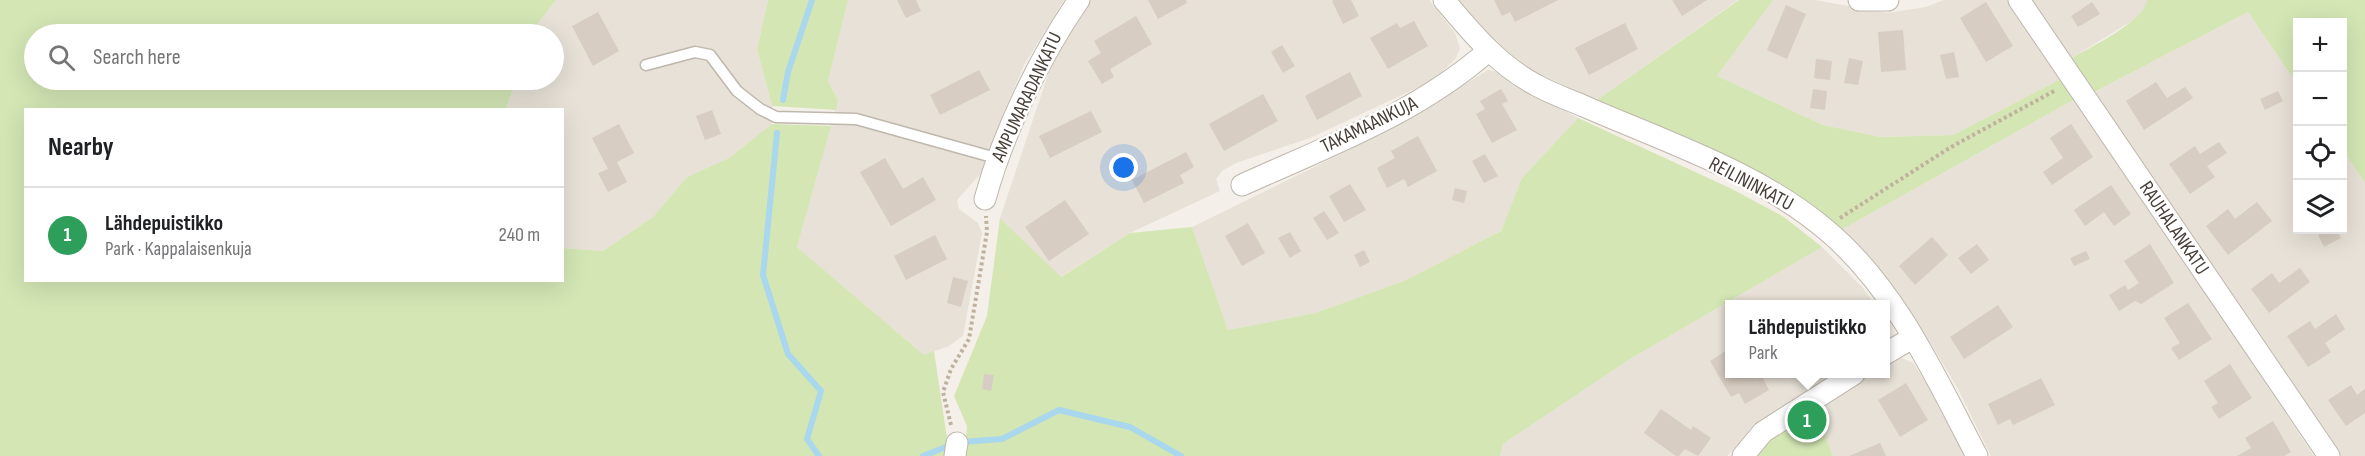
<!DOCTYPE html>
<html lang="en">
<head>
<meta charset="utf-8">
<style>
  body { margin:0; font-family:"Sofia Sans Condensed",sans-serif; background:#f2f2f2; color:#202124 }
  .controls { position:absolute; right:18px; top:18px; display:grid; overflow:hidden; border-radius:0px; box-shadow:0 6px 24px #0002 }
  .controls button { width:54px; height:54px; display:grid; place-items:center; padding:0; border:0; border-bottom:2px solid #e0e0e0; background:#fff; color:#202124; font:30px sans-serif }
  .you { position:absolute; left:1124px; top:168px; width:21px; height:21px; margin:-15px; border:4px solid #fff; border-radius:50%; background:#1a73e8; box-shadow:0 0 0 9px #1a73e833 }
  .badge { display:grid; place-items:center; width:39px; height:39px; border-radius:50%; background:#0f766e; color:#fff; font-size:20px; font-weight:700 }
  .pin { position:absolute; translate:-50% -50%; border:3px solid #fff; box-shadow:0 2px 6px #0006 }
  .popup { position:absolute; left:1725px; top:300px; width:165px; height:78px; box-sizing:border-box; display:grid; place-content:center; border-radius:0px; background:#fff; filter:drop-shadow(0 2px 4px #0005); font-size:20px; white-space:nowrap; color:#757577 }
  .popup b { font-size:22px; color:#202124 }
  .popup::after { content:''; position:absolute; left:50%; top:100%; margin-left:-12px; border:12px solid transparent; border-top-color:#fff }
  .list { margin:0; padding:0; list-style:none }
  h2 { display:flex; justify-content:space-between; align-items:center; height:78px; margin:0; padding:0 24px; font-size:26px }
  h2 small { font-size:20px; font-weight:400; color:#757577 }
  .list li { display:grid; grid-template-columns:39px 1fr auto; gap:18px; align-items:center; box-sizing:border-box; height:96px; padding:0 24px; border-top:2px solid #e0e0e0 }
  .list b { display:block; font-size:22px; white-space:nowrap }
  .list p { margin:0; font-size:20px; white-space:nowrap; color:#757577 }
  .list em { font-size:20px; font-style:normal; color:#757577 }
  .icon { flex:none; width:33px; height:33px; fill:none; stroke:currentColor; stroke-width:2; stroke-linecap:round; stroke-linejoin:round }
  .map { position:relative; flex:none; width:2365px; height:456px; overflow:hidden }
  .search { position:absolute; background:#fff; box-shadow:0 6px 24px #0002; left:24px; top:24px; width:540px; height:66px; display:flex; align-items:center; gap:15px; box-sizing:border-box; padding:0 21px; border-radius:33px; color:#757577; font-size:22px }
  .panel { position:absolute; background:#fff; box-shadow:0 6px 24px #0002; left:24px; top:108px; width:540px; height:174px; border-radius:0px }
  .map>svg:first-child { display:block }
  .residential { fill:#e7e1d7 }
  .green { fill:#d3e6b4 }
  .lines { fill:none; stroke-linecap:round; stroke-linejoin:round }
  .stream { stroke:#a9d7ed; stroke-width:6 }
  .building { fill:#d8cdc2 }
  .service-casing { stroke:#bfb7ac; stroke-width:13 }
  .minor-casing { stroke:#bfb7ac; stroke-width:23 }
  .path { stroke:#c0b19e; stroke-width:4; stroke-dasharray:3 3; stroke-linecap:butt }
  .service { stroke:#fff; stroke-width:10 }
  .minor { stroke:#fff; stroke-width:21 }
  .labels { text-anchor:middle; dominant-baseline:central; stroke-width:5; stroke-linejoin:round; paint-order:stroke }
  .street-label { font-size:20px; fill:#474038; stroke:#fff }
</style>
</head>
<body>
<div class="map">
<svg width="2365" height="456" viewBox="0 0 2365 456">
  <rect width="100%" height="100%" fill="#f4f0e9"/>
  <g class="residential">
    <polygon points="556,0 768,0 757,49 772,106 772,124 729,158 687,177 653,217 603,251 563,248 562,110 506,110 516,80 554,80 554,34 530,34"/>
    <polygon points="848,0 1064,0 1024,65 994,136 983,171 957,200 959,209 978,223 982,233 963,336 949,346 924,355 797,247 838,100 828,81"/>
    <polygon points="1091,0 1429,0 1455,33 1460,48 1456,58 1434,80 1310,138 1236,163 1222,171 1216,179 1220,191 1130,233 1060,277 1000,218 1055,54"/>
    <polygon points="1455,0 1738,0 1597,100 1529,69 1489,41"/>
    <polygon points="1773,0 1815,0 1887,13 1926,7 1944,0 2008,0 2061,79 1953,135 1881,137 1823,125 1717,76"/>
    <polygon points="2028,0 2147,0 2146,6 2135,19 2070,59"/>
    <polygon points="2248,12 2297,84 2298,230 2342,230 2343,150 2365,183 2365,456 2340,456 2094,92"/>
    <polygon points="1488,70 1499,72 1578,118 1522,178 1501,231 1404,281 1315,313 1228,330 1192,227 1388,131"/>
    <polygon points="2075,99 2314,456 1991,456 1958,389 1930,342 1868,255 1841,230"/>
    <polygon points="1822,247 1863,288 1874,304 1729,304 1729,374 1838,374 1758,425 1727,456 1500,456 1503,444 1630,359"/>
    <polygon points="1902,358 1913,363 1938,400 1967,456 1833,456 1814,408 1870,374 1885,374 1885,364 1894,359"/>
  </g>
  <g class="green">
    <polygon points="0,0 556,0 530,34 34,34 34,80 516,80 506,109 26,110 26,280 562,280 563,248 603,251 653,217 687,177 729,158 772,124 831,126 797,247 924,355 934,351 947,438 944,456 0,456"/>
    <polygon points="768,0 848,0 828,81 838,100 836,110 772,106 757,49"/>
    <path d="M1739,0h34l-56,76 106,49 58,12 72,-2 108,-56 14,20 -234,131c-70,-61 -160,-93 -244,-130z"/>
    <path d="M2147,0h218v183l-22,-33 -1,-128h-44l-1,62 -49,-72 -154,80 -24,-33c19,-11 74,-37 77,-59z"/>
    <polygon points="1578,118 1730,188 1784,217 1822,247 1630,359 1503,444 1500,456 964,456 967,426 954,396 987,316 1000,218 1061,277 1130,233 1192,227 1228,330 1315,313 1404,281 1501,231 1522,178"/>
    <polygon points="1814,408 1833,456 1756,456 1778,432"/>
  </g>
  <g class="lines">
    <g class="stream">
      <polyline points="783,100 788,72 812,0"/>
      <polyline points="777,133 763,275 788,354 821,391 807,439 819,456"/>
      <polyline points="961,442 1002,439 1059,410 1130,427 1181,456"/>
      <polyline points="923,456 951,445"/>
    </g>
  </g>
  <g class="building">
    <polygon points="897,0 916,0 921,11 906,18"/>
    <polygon points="1148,0 1186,0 1187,3 1158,19"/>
    <polygon points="1334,0 1351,0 1359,16 1343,24 1332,1"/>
    <polygon points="1494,0 1558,0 1515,22 1510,12 1502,16"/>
    <polygon points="1672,0 1707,0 1682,16"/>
    <polygon points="1986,2 2013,46 1986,62 1960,18"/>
    <polygon points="2092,2 2100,14 2078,27 2071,16"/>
    <polygon points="1786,5 1806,14 1787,59 1767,50"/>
    <polygon points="598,12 619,51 593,66 572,26"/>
    <polygon points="1136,16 1152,44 1110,69 1114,77 1102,84 1088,61 1101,53 1094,41"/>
    <polygon points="1414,21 1428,46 1388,69 1370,38 1397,23 1400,28"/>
    <polygon points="1625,23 1638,49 1589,75 1575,48"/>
    <polygon points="1903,30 1906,70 1881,72 1878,32"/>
    <polygon points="1282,45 1295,66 1283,73 1271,52"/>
    <polygon points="1954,52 1959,77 1946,79 1940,55"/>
    <polygon points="1849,58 1863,61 1858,85 1844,83"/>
    <polygon points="1816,59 1832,61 1830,80 1814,78"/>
    <polygon points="979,70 990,90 940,115 930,95"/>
    <polygon points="1350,72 1362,96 1317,120 1305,96"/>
    <polygon points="2156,82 2167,98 2185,87 2193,98 2144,130 2126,101"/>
    <polygon points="1501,89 1508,101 1502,104 1517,130 1492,143 1476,114 1485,109 1480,101"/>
    <polygon points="1813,89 1827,91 1825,110 1810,108"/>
    <polygon points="2278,91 2283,101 2265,110 2260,99"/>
    <polygon points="1263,94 1278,121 1224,151 1209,124"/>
    <polygon points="712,110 721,134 705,140 696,116"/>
    <polygon points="1091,111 1102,132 1050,158 1039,136"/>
    <polygon points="619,124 634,153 617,162 627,182 608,192 598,173 608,169 592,138"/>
    <polygon points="2071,124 2093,157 2052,185 2043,172 2063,158 2050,138"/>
    <polygon points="1418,136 1437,171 1408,187 1404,179 1387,188 1377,168 1395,158 1391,151"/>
    <polygon points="2219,142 2227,153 2207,166 2215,177 2190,194 2169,164 2195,146 2200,154"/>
    <polygon points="1186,152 1194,167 1180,175 1184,183 1144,203 1132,180"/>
    <polygon points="1485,154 1498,176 1484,183 1472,161"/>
    <polygon points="885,158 903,189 923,177 936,200 891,226 860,172"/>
    <polygon points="1350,184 1366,210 1344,222 1329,196"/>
    <polygon points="2111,185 2131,214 2114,226 2104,212 2085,226 2074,210"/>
    <polygon points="1455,188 1467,191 1464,203 1452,200"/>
    <polygon points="1065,200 1089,234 1049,261 1025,227"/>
    <polygon points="2257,202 2272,221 2228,255 2206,226 2228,209 2235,219"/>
    <polygon points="1324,211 1339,233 1327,240 1313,218"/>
    <polygon points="1248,223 1265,253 1242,266 1225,236"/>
    <polygon points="2329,230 2337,230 2341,238 2324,247 2318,235"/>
    <polygon points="1290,232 1301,251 1290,258 1278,238"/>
    <polygon points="935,235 947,259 906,280 894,256"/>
    <polygon points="1932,237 1948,255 1915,285 1899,266"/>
    <polygon points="1977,244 1989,260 1971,274 1958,258"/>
    <polygon points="2150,244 2174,283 2141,304 2135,301 2119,311 2109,295 2125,285 2128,290 2139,283 2124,261"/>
    <polygon points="1364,250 1370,262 1360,267 1354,255"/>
    <polygon points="2086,251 2090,259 2074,266 2070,258"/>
    <polygon points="2300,268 2310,282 2269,313 2251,289 2272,273 2279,283"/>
    <polygon points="953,277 968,281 961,307 947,303"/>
    <polygon points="2188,303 2212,339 2179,360 2171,348 2180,343 2164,318"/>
    <polygon points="1998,305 2013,327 1964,359 1950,337"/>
    <polygon points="2336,314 2345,329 2325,343 2331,352 2308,367 2287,336 2310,321 2315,329"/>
    <polygon points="1729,349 1729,374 1753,374 1756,379 1761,375 1769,390 1745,404 1739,393 1731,397 1710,361"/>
    <polygon points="2230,364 2252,398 2219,419 2211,407 2218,403 2204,381"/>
    <polygon points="984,374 994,375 991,391 982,389"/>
    <polygon points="2041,378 2055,405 2013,425 2010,419 1998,425 1988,404"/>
    <polygon points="1906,383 1928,420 1900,437 1878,400"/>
    <polygon points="2351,385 2357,395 2365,389 2365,413 2346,426 2328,400"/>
    <polygon points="1661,409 1691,430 1693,426 1711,438 1698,456 1685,449 1679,456 1676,456 1644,433"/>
    <polygon points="2273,421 2291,452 2284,456 2237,456 2251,448 2245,438"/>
    <polygon points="1880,443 1886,456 1849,456"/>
  </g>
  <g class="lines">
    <g class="service-casing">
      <polyline id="service" points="646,65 695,52 710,55 737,91 760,109 776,117 856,119 996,158"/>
    </g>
    <g class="minor-casing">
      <g id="minor">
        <path d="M1444,0c27,32 54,65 92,85 16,9 34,15 50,22 80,35 171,65 238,121 71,58 111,148 153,228"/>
        <polyline points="1859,0 1888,0"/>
        <polyline points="2019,0 2329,456"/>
        <path d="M1242,185c86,-39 174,-71 246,-134"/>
        <path d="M985,199c18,-66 55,-143 94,-199"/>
        <polyline points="1885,354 1912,338"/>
        <polyline points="955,456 957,443"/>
        <polyline points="1743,456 1763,432 1854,374"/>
      </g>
    </g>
    <g class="path">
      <polyline points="1840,218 1951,147 2056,90"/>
      <polyline points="951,425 943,392 951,369 969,339 987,232 986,216"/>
    </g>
    <use href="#service" class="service"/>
    <use href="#minor" class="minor"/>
  </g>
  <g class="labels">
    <g class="street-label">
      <text transform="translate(1027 97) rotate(-65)">AMPUMARADANKATU</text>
      <text transform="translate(1369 125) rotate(-26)">TAKAMAANKUJA</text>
      <text transform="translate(1751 184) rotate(28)">REILININKATU</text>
      <text transform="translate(2174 228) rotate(56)">RAUHALANKATU</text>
    </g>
  </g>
</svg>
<div class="controls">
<button>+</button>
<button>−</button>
<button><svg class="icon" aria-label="locate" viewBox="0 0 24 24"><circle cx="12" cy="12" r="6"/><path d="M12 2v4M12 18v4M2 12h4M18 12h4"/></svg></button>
<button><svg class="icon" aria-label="layers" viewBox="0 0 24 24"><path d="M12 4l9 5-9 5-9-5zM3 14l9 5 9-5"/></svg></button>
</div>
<div class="you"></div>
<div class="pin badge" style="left:1807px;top:420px;background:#2e9e5b">1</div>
<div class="popup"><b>Lähdepuistikko</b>Park</div>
<div class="search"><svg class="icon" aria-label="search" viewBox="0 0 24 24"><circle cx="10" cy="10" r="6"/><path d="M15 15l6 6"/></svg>Search here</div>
<section class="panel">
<h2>Nearby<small></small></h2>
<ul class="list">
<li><span class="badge" style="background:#2e9e5b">1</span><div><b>Lähdepuistikko</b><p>Park · Kappalaisenkuja</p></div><em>240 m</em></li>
</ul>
</section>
</div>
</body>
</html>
